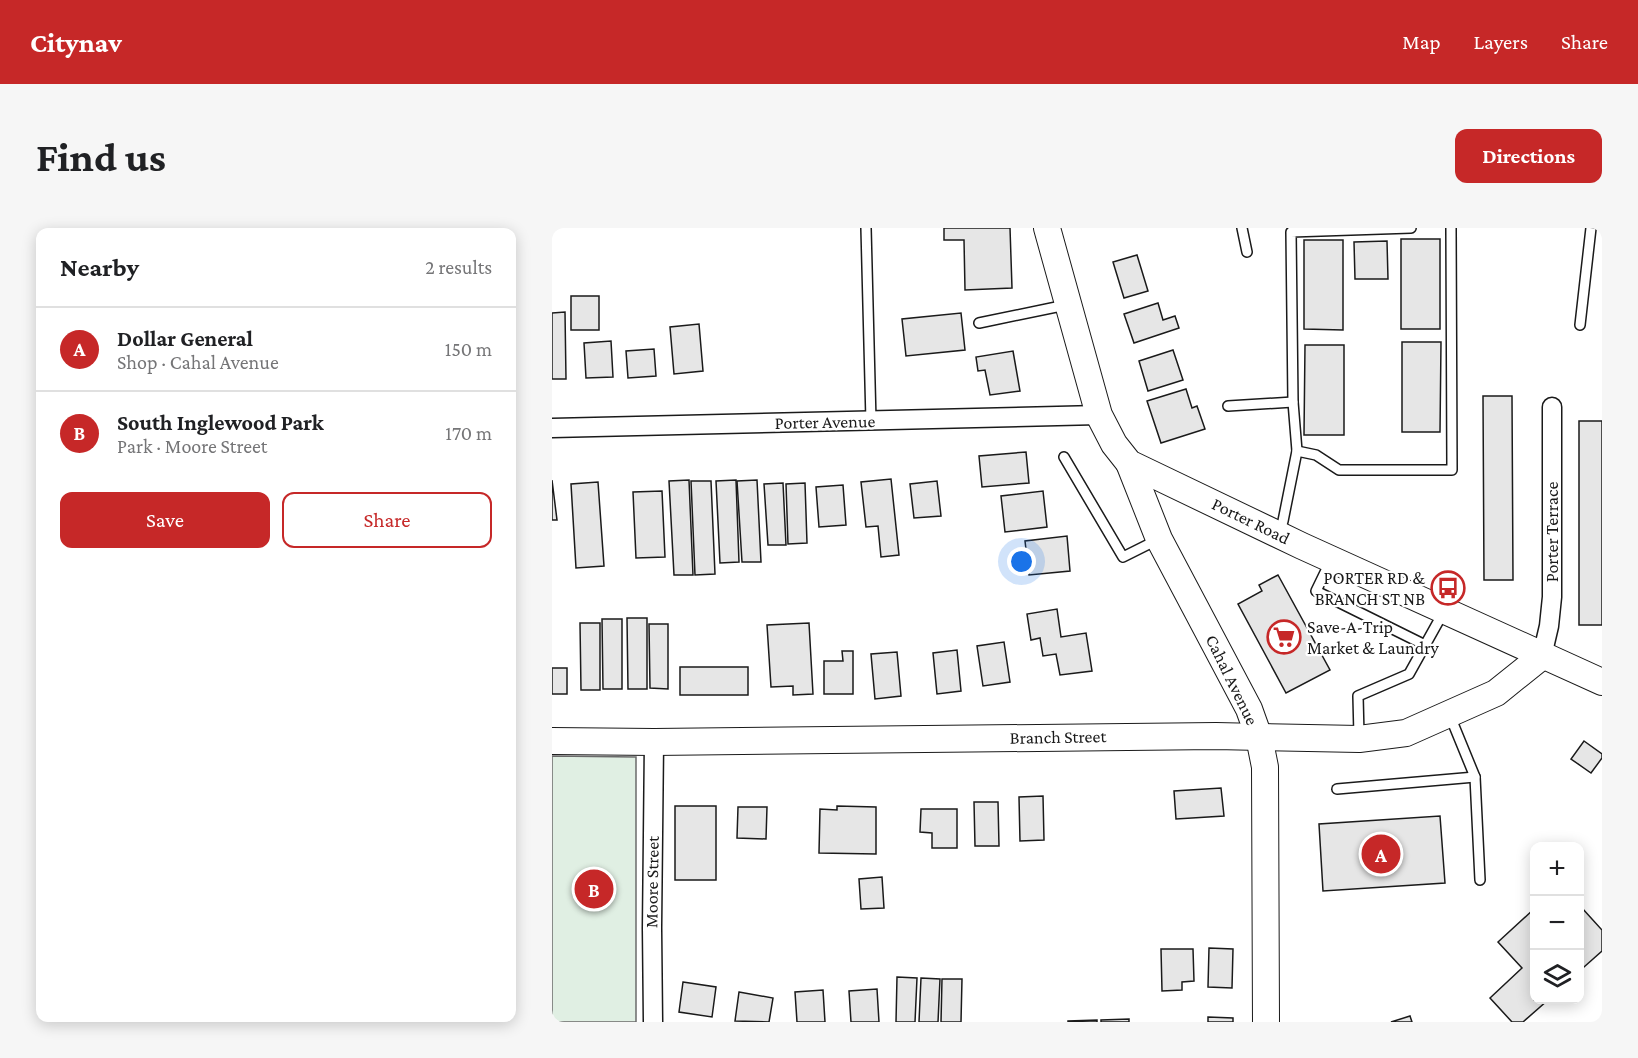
<!DOCTYPE html>
<html lang="en">
<head>
<meta charset="utf-8">
<style>
  body { margin:0; font-family:"Crimson Pro",serif; background:#f6f6f6; color:#202124 }
  .controls { position:absolute; right:18px; bottom:18px; display:grid; overflow:hidden; border-radius:12px; box-shadow:0 3px 15px #0003 }
  .controls button { width:54px; height:54px; display:grid; place-items:center; padding:0; border:0; border-bottom:2px solid #e0e0e0; background:#fff; color:#202124; font:30px sans-serif }
  .you { position:absolute; left:470px; top:334px; width:21px; height:21px; margin:-15px; border:4px solid #fff; border-radius:50%; background:#1a73e8; box-shadow:0 0 0 9px #1a73e833 }
  .badge { display:grid; place-items:center; width:39px; height:39px; border-radius:50%; background:#c62828; color:#fff; font-size:20px; font-weight:700 }
  .pin { position:absolute; translate:-50% -50%; border:3px solid #fff; box-shadow:0 2px 6px #0006 }
  .list { margin:0; padding:0; list-style:none }
  h2 { display:flex; justify-content:space-between; align-items:center; height:78px; margin:0; padding:0 24px; font-size:26px }
  h2 small { font-size:20px; font-weight:400; color:#757577 }
  .list li { display:grid; grid-template-columns:39px 1fr auto; gap:18px; align-items:center; box-sizing:border-box; height:84px; padding:0 24px; border-top:2px solid #e0e0e0 }
  .list b { display:block; font-size:22px; white-space:nowrap }
  .list p { margin:0; font-size:20px; white-space:nowrap; color:#757577 }
  .list em { font-size:20px; font-style:normal; color:#757577 }
  .actions { display:flex; gap:12px; padding:18px 24px }
  .actions a { flex:1; padding:14px 0; border:2px solid #c62828; border-radius:12px; text-align:center; font-size:21px; color:#c62828 }
  .actions .main { background:#c62828; color:#fff }
  .icon { flex:none; width:33px; height:33px; fill:none; stroke:currentColor; stroke-width:2; stroke-linecap:round; stroke-linejoin:round }
  .map { position:relative; flex:none; width:1050px; height:794px; overflow:hidden; border-radius:12px }
  header { display:flex; align-items:center; gap:36px; box-sizing:border-box; height:84px; padding:0 30px; background:#c62828; color:#fff }
  header strong { font-size:28px }
  nav { display:flex; gap:33px; margin-inline-start:auto; font-size:21px }
  .intro { display:flex; align-items:center; justify-content:space-between; box-sizing:border-box; height:144px; padding:0 36px }
  h1 { margin:0; font-size:42px }
  .button { padding:15px 27px; border-radius:12px; background:#c62828; color:#fff; font-size:21px; font-weight:700 }
  main { display:flex; gap:36px; padding:0 36px }
  aside { flex:1; background:#fff; border-radius:12px; box-shadow:0 3px 15px #0003 }
  .map>svg:first-child { display:block }
  .green { fill:#e0efe3; stroke:#6a6a6a; stroke-width:1.5 }
  .building { fill:#e6e6e6; stroke:#1a1a1a; stroke-width:1.5 }
  .lines { fill:none; stroke-linecap:round; stroke-linejoin:round }
  .lane-casing { stroke:#1a1a1a; stroke-width:12 }
  .street-casing { stroke:#1a1a1a; stroke-width:21 }
  .secondary-casing { stroke:#1a1a1a; stroke-width:28 }
  .lane { stroke:#fff; stroke-width:9 }
  .street { stroke:#fff; stroke-width:18 }
  .secondary { stroke:#fff; stroke-width:26 }
  .labels { text-anchor:middle; dominant-baseline:central; stroke-width:4.5; stroke-linejoin:round; paint-order:stroke }
  .street-label { font-size:18px; fill:#1a1a1a; stroke:#fff }
  .poi-label { font-size:18px; fill:#1a1a1a; stroke:#fff; text-anchor:end }
</style>
</head>
<body>
<header>
<strong>Citynav</strong>
<nav><a>Map</a><a>Layers</a><a>Share</a></nav>
</header>
<div class="intro"><h1>Find us</h1><a class="button">Directions</a></div>
<main>
<aside>
<h2>Nearby<small>2 results</small></h2>
<ul class="list">
<li><span class="badge">A</span><div><b>Dollar General</b><p>Shop · Cahal Avenue</p></div><em>150 m</em></li>
<li><span class="badge">B</span><div><b>South Inglewood Park</b><p>Park · Moore Street</p></div><em>170 m</em></li>
</ul>
<div class="actions"><a class="main">Save</a><a>Share</a></div>
</aside>
<div class="map">
<svg width="1050" height="794" viewBox="0 0 1050 794">
  <rect width="100%" height="100%" fill="#fff"/>
  <polygon class="green" points="0,528 84,529 84,794 0,794"/>
  <g class="building">
    <polygon points="392,0 458,0 460,60 413,62 412,12 392,12"/>
    <rect x="849" y="11" width="39" height="90"/>
    <polygon points="752,12 791,12 791,102 752,101"/>
    <polygon points="835,13 836,51 803,51 802,14"/>
    <polygon points="585,27 596,63 572,70 561,34"/>
    <rect x="19" y="68" width="28" height="34"/>
    <polygon points="606,75 611,92 623,88 627,100 582,115 572,86"/>
    <polygon points="13,84 14,151 0,151 0,85"/>
    <polygon points="409,85 413,122 354,128 350,91"/>
    <polygon points="147,96 151,143 122,146 118,99"/>
    <polygon points="59,113 61,149 34,150 32,115"/>
    <polygon points="850,114 889,114 888,204 850,204"/>
    <polygon points="753,117 792,117 792,207 752,207"/>
    <polygon points="102,121 104,148 76,150 74,123"/>
    <polygon points="621,122 631,152 596,163 587,133"/>
    <polygon points="461,123 468,163 438,167 433,142 426,143 424,129"/>
    <polygon points="634,161 640,180 645,178 653,201 609,215 595,173"/>
    <polygon points="931,168 960,168 961,352 932,352"/>
    <rect x="1027" y="193" width="23" height="204"/>
    <polygon points="474,224 477,255 430,259 427,228"/>
    <polygon points="339,251 347,327 329,329 326,298 314,299 309,254"/>
    <polygon points="0,252 5,292 0,292"/>
    <polygon points="137,252 141,347 122,347 117,253"/>
    <polygon points="184,252 187,334 168,335 164,253"/>
    <polygon points="205,252 209,334 190,334 185,253"/>
    <polygon points="139,253 159,253 163,346 143,347"/>
    <polygon points="385,253 389,288 362,290 358,256"/>
    <polygon points="46,254 52,338 24,340 19,256"/>
    <polygon points="231,255 234,317 216,317 212,256"/>
    <polygon points="253,255 255,315 236,316 234,256"/>
    <polygon points="291,257 294,297 267,299 264,259"/>
    <polygon points="110,263 113,329 84,330 81,264"/>
    <polygon points="491,263 495,299 453,304 449,268"/>
    <polygon points="515,308 518,343 477,347 473,313"/>
    <polygon points="726,347 778,442 734,465 686,376 710,363 707,357"/>
    <polygon points="505,381 509,409 534,405 540,443 508,447 504,426 491,428 488,410 479,412 475,386"/>
    <polygon points="75,390 95,390 95,461 76,461"/>
    <polygon points="50,391 70,391 70,461 51,461"/>
    <polygon points="28,395 48,395 48,462 29,462"/>
    <polygon points="257,395 261,466 241,467 241,458 219,459 215,397"/>
    <polygon points="97,396 116,396 116,461 98,460"/>
    <polygon points="452,414 458,454 431,458 425,418"/>
    <polygon points="405,422 409,463 385,466 381,425"/>
    <polygon points="290,423 301,423 301,466 272,466 272,433 291,433"/>
    <polygon points="345,424 349,468 323,471 319,426"/>
    <rect x="128" y="439" width="68" height="28"/>
    <rect x="0" y="440" width="15" height="26"/>
    <polygon points="1032,513 1050,526 1050,530 1039,545 1019,531"/>
    <polygon points="669,560 672,588 624,591 622,563"/>
    <polygon points="491,568 492,612 468,613 467,569"/>
    <polygon points="422,574 446,574 447,618 423,618"/>
    <rect x="123" y="578" width="41" height="74"/>
    <polygon points="285,578 324,579 324,626 267,625 268,581 285,582"/>
    <polygon points="186,579 215,579 214,611 185,610"/>
    <polygon points="369,581 405,581 405,620 380,620 380,605 368,604"/>
    <polygon points="888,588 893,655 771,663 767,596"/>
    <polygon points="330,649 332,680 309,681 307,651"/>
    <polygon points="1030,680 1050,702 1050,723 1032,739 1028,734 1028,682"/>
    <polygon points="982,681 982,740 980,742 982,745 982,772 996,772 971,794 960,794 938,770 970,740 946,714"/>
    <polygon points="657,720 681,721 680,760 656,759"/>
    <polygon points="609,721 641,721 642,753 630,754 630,762 610,763"/>
    <polygon points="345,749 365,750 363,794 344,794"/>
    <polygon points="369,750 388,751 386,794 367,794"/>
    <polygon points="390,751 410,751 409,794 389,794"/>
    <polygon points="131,754 164,759 160,789 127,784"/>
    <polygon points="325,761 327,794 299,794 297,763"/>
    <polygon points="271,762 273,794 245,794 243,764"/>
    <polygon points="187,764 221,770 217,794 183,793"/>
    <polygon points="858,788 860,794 839,794"/>
    <polygon points="656,789 681,790 681,794 656,794"/>
    <polygon points="577,791 577,794 549,794 549,792"/>
    <polygon points="545,792 545,794 516,794 516,793"/>
  </g>
  <g class="lines">
    <g class="lane-casing">
      <g id="lane">
        <polyline points="314,0 319,193"/>
        <polyline points="690,0 695,24"/>
        <polyline points="427,95 514,77"/>
        <polyline points="1028,97 1039,0"/>
        <polyline points="676,178 741,174"/>
        <polyline points="745,223 764,227 787,242 900,242 899,0"/>
        <polyline points="512,229 571,329 605,312"/>
        <polyline points="727,305 731,293 745,223 741,174 739,4 859,0"/>
        <polyline points="779,332 764,363 873,417"/>
        <polyline points="898,488 923,549 928,652"/>
        <polyline points="807,508 806,468 857,446 891,385"/>
        <polyline points="785,561 923,549"/>
      </g>
    </g>
    <g class="street-casing">
      <g id="street">
        <polyline points="0,200 547,187"/>
        <polyline points="990,428 997,398 1000,369 1000,179"/>
        <polyline points="101,794 100,700 102,514"/>
      </g>
    </g>
    <g class="secondary-casing">
      <g id="secondary">
        <polyline points="495,0 547,187 562,216 577,235 750,318 1050,454"/>
        <polyline points="577,235 607,311 697,481 707,509 713,539 714,794"/>
        <polyline points="0,513 102,514 664,508 807,511 854,505 944,465 990,428"/>
      </g>
    </g>
    <use href="#lane" class="lane"/>
    <use href="#street" class="street"/>
    <use href="#secondary" class="secondary"/>
  </g>
  <defs>
    <g id="bus-ring" transform="scale(1.725)"><circle r="9.5" fill="#fff" stroke="#c62828" stroke-width="1.5"/><path d="M-5-6H5V4H4V6H2V4H-2V6H-4V4H-5ZM-3.5-4V0h7V-4ZM-3.5 1.2v1.5H-2V1.2ZM2 1.2v1.5H3.5V1.2Z" fill="#c62828"/></g>
    <g id="supermarket-ring" transform="scale(1.725)"><circle r="9.5" fill="#fff" stroke="#c62828" stroke-width="1.5"/><path d="M-6-5.5h2.5l.6 2H6L4.5 2H-2.5L-4.4-4H-6ZM-1.5 3.2a1.3 1.3 0 1 0 .1 0ZM3 3.2a1.3 1.3 0 1 0 .1 0Z" fill="#c62828"/></g>
  </defs>
  <g fill-rule="evenodd">
    <use href="#bus-ring" x="896" y="360"/>
    <use href="#supermarket-ring" x="732" y="409"/>
  </g>
  <g class="labels">
    <g class="street-label">
      <text transform="translate(273 194) rotate(-1)">Porter Avenue</text>
      <text transform="translate(699 293) rotate(26)">Porter Road</text>
      <text transform="translate(1000 304) rotate(-90)">Porter Terrace</text>
      <text transform="translate(680 452) rotate(64)">Cahal Avenue</text>
      <text transform="translate(506 509) rotate(-1)">Branch Street</text>
      <text transform="translate(100 654) rotate(-89)">Moore Street</text>
    </g>
    <g class="poi-label">
      <text x="873" y="350">PORTER RD &amp;<tspan x="873" dy="21">BRANCH ST NB</tspan></text>
      <text x="755" y="399" text-anchor="start">Save-A-Trip<tspan x="755" dy="21">Market &amp; Laundry</tspan></text>
    </g>
  </g>
</svg>
<div class="controls">
<button>+</button>
<button>−</button>
<button><svg class="icon" aria-label="layers" viewBox="0 0 24 24"><path d="M12 4l9 5-9 5-9-5zM3 14l9 5 9-5"/></svg></button>
</div>
<div class="you"></div>
<div class="pin badge" style="left:829px;top:626px">A</div>
<div class="pin badge" style="left:42px;top:661px">B</div>
</div>
</main>
</body>
</html>
